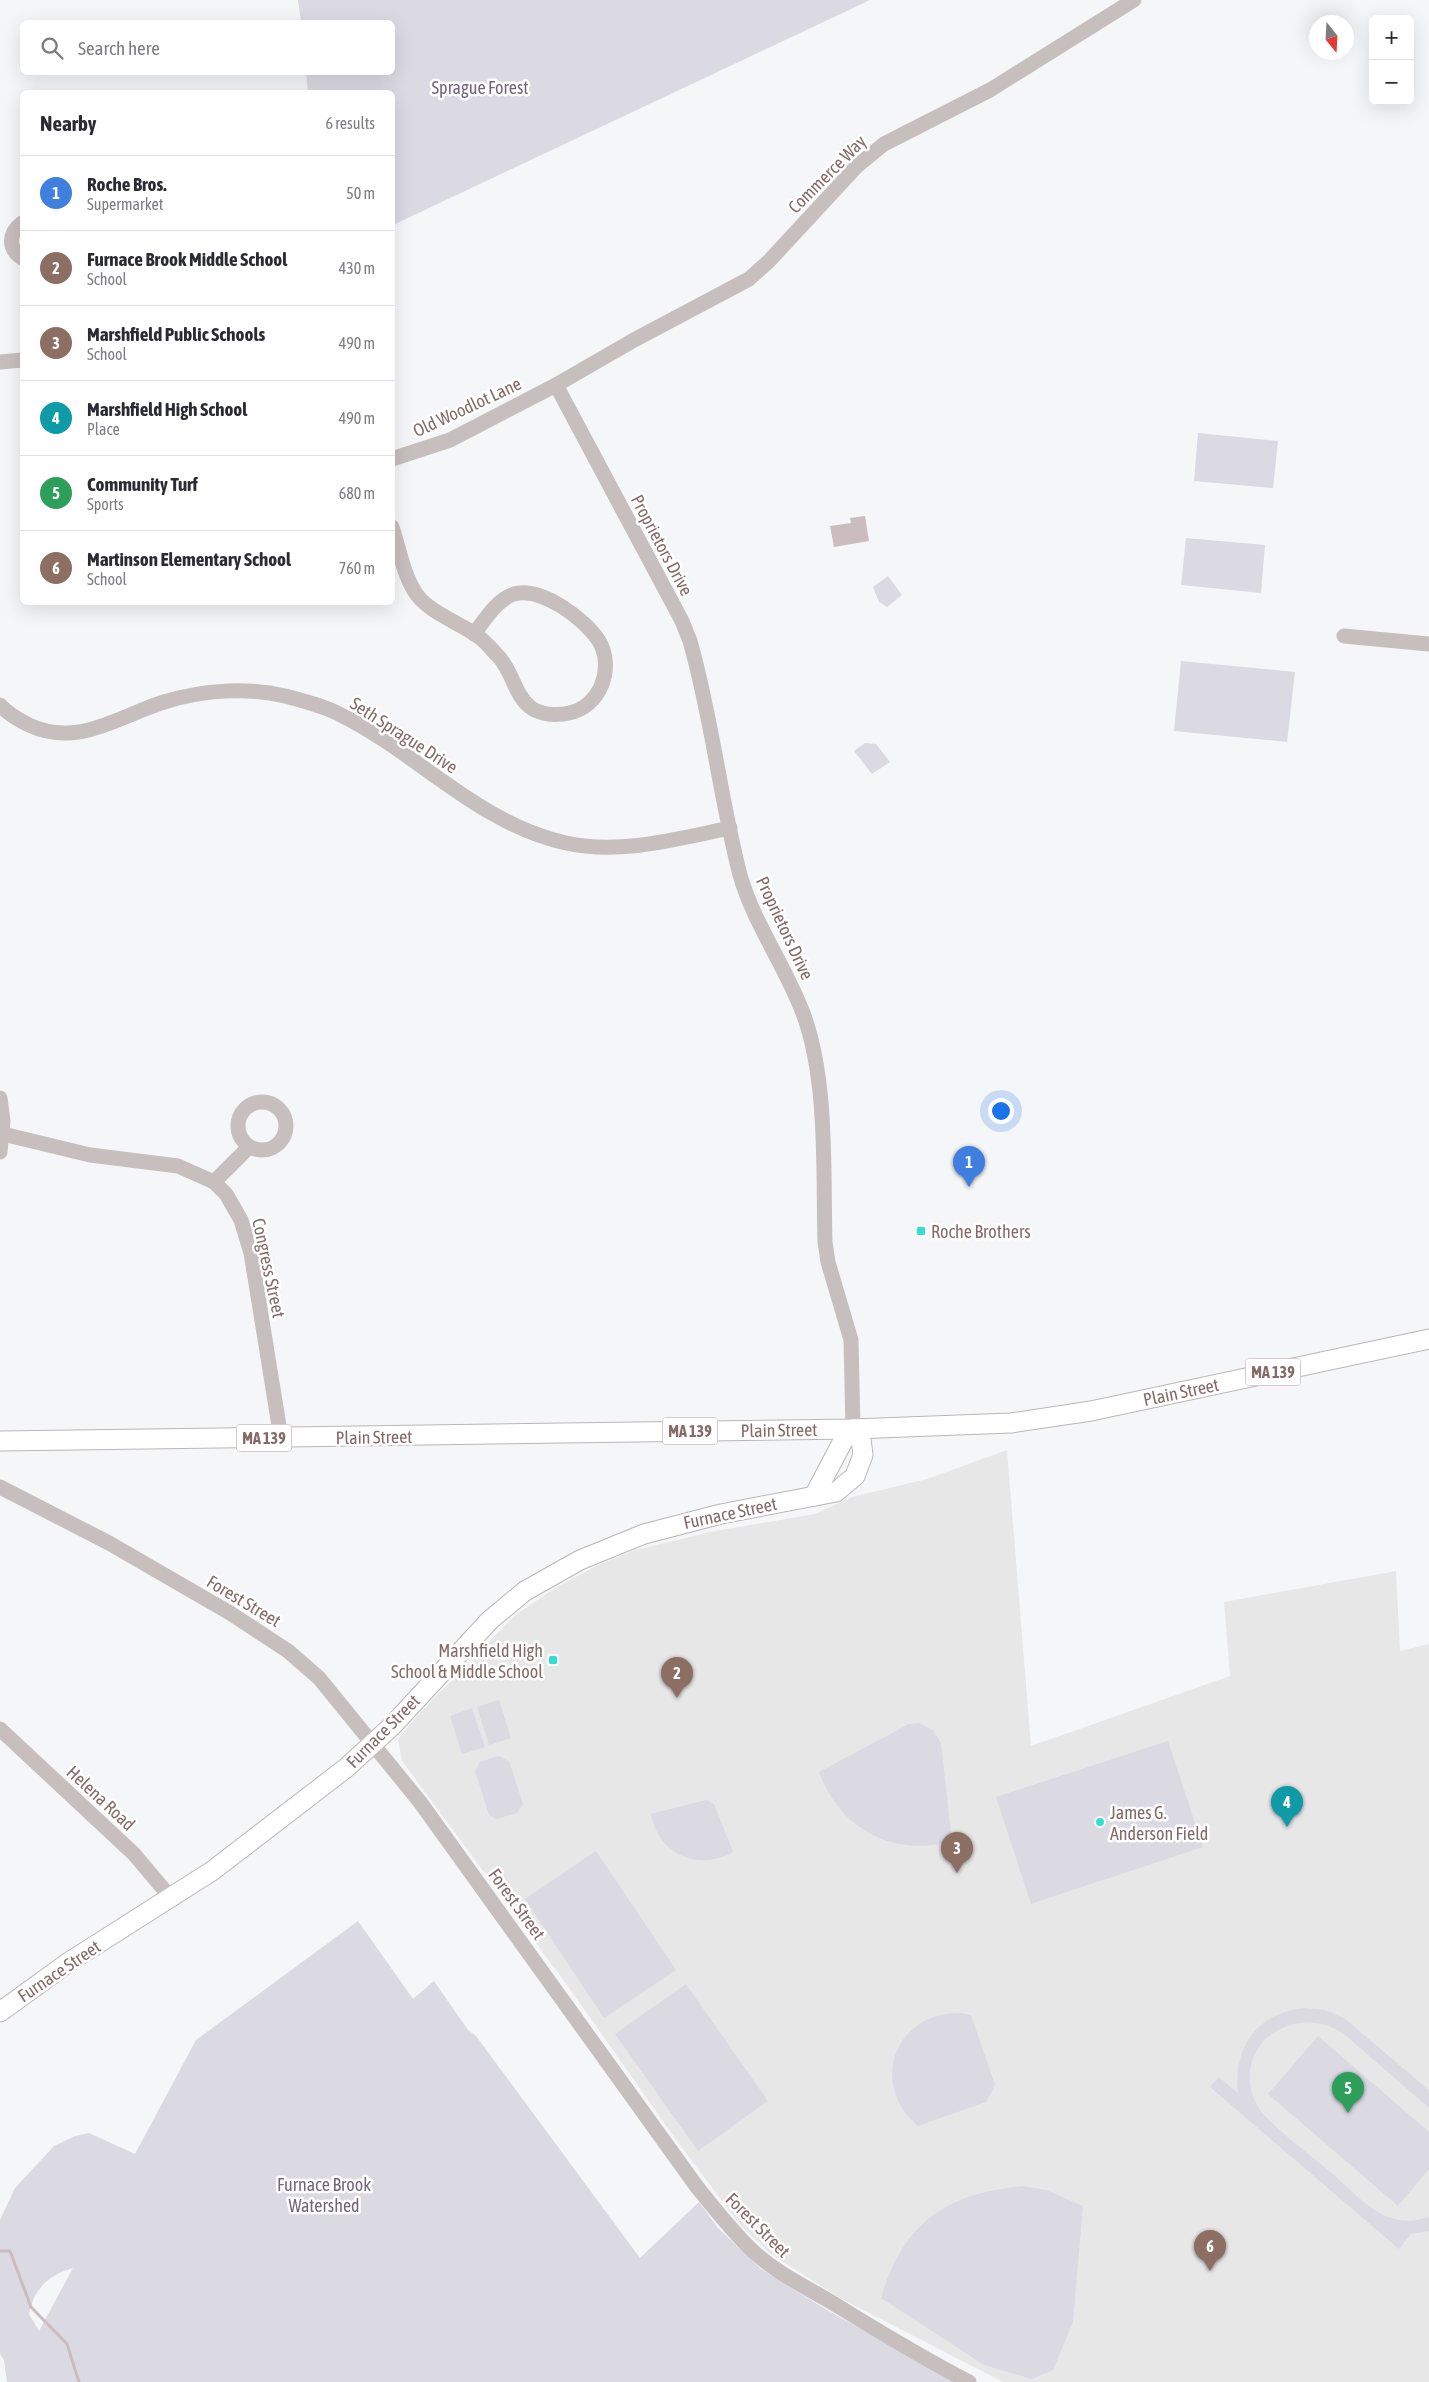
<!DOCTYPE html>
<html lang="en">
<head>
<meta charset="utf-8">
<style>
  body { margin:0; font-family:"Asap Condensed",sans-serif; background:#f7f7f7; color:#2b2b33 }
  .controls { position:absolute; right:15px; top:15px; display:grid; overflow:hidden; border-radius:8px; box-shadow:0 5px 20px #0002 }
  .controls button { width:45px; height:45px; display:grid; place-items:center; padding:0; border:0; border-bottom:1px solid #e1e1e2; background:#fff; color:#2b2b33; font:25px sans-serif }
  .compass { position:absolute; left:1309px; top:15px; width:45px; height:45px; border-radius:50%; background:#fff; box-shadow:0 5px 20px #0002; rotate:162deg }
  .you { position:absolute; left:1000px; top:1110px; width:18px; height:18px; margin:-12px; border:4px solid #fff; border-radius:50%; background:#1a73e8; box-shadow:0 0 0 8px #1a73e833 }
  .badge { display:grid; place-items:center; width:32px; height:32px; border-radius:50%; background:#b45309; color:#fff; font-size:16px; font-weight:700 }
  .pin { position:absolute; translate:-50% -41px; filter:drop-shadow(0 1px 2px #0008) }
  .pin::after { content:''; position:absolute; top:26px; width:18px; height:15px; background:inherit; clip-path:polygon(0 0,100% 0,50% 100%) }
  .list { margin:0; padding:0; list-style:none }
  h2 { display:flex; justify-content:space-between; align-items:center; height:65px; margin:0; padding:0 20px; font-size:21px }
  h2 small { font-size:16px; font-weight:400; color:#7c7c81 }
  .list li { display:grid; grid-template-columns:32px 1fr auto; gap:15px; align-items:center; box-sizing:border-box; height:75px; padding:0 20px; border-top:1px solid #e1e1e2 }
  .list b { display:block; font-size:19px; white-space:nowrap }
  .list p { margin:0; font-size:16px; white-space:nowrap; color:#7c7c81 }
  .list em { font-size:16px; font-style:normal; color:#7c7c81 }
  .icon { flex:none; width:28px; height:28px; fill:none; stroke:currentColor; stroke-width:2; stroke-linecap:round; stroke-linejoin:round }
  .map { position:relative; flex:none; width:1429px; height:2382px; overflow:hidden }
  .search { position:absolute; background:#fff; box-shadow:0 5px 20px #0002; left:20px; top:20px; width:375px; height:55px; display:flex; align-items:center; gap:12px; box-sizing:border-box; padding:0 18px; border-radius:8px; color:#7c7c81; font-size:19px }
  .panel { position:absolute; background:#fff; box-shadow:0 5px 20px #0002; left:20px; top:90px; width:375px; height:515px; border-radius:8px }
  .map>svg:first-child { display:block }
  .built { fill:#e8e7e8 }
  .green { fill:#dbd9e2; fill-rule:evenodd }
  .water { fill:#cbbcbd }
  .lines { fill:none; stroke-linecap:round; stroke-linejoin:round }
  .stream { stroke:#cbbcbd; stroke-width:3 }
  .major-casing { stroke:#bcb5b4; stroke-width:21 }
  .minor { stroke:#c7bfbe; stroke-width:15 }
  .major { stroke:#fff; stroke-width:19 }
  .poi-dot { fill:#2de0d2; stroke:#fff; stroke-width:2 }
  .labels { text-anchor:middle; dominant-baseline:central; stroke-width:5; stroke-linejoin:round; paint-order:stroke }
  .shield { fill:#fff; stroke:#aa9795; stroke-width:1 }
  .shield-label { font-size:16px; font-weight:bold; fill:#856b67 }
  .park-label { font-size:18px; fill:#71667d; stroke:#fff }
  .street-label { font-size:18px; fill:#856b67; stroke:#fff }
  .poi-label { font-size:18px; fill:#856b67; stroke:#fff; text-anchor:start }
</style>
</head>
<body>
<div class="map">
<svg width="1429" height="2382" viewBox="0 0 1429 2382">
  <rect width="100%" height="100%" fill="#f5f6f8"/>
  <polygon class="built" points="1007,1450 1031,1746 1230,1676 1224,1602 1396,1571 1400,1651 1429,1644 1429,2382 1003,2382 840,2298 771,2254 740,2225 674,2137 567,1985 402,1761 398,1739 419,1714 514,1616 555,1588 598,1565 635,1550 715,1531 815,1514 852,1497 927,1479"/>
  <g class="green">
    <polygon points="298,0 870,0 393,225 392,92 308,92 306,73 392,72 392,22 301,22"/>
    <polygon points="1198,433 1278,441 1273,488 1194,481"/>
    <polygon points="1186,538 1265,545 1261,593 1181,585"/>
    <polygon points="888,576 902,595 887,607 879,602 873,587"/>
    <polygon points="1181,661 1295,672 1287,742 1174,731"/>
    <polygon points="865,743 876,744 890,762 872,774 854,751"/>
    <polygon points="499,1700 511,1738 489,1745 477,1707"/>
    <polygon points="472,1708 485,1747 462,1754 450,1716"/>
    <path d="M919,1723l14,7 8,13 11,99c-12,2 -24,4 -35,4 -48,-2 -82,-31 -98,-74l90,-48z"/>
    <polygon points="1168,1741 1203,1847 1031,1904 996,1797"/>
    <polygon points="499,1756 509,1761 523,1804 517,1813 496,1819 489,1815 475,1771 480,1762"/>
    <path d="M706,1800l8,4 19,48c-35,20 -75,2 -82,-38z"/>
    <polygon points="596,1851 676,1970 604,2018 525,1899"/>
    <path d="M358,1921l55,78 21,-18 34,49 8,6 164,222 59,-56 19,26 43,41 66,41 129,72h-949l-3,-22 -4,-6v-134l15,-32 39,-42 21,-10 14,-3 46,21 61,-114zM73,2268l-34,63 -10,-17c5,-25 19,-39 44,-46z"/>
    <polygon points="686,1984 768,2101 698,2151 615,2034"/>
    <path d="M1305,2008l20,2 19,8 85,72v18l-85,-74c-44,-31 -107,4 -92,59 3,9 7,17 13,23 21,22 47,40 70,60 15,13 31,31 50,40 14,6 29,6 44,1v14l-18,3 -12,15 -189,-162 9,-10 19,16c-5,-47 20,-81 67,-85z"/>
    <path d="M961,2013l10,2 24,70 -9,17 -68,24c-50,-42 -23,-115 43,-113z"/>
    <polygon points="1318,2036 1429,2132 1429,2169 1398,2206 1268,2094"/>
    <path d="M1023,2186l23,4 37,16 -10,116 -20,48 -21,9 -48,-14 -103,-67c22,-76 66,-105 142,-112z"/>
  </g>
  <polygon class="water" points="865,516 869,541 834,547 830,526 851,523 850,518"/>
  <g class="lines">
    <polyline class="stream" points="0,2251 10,2251 31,2307 67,2344 79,2382"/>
    <g class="major-casing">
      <g id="major">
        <polyline points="0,1441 853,1429 1011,1423 1091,1411 1429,1339"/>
        <polyline points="814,1496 843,1441 853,1429"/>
        <polyline points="0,2012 69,1962 212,1871 346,1768 392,1726 490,1620 525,1591 580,1560 644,1534 721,1514 836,1492 855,1476 863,1455 861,1439 853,1429"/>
      </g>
    </g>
    <g class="minor">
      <path d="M22,223c-13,10 -15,25 0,35"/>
      <polyline points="0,362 22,360"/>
      <path d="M556,385l126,236 8,20c22,77 30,157 50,234 14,49 45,90 63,138 25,67 20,158 22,229l3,20 23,78 2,89"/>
      <polyline points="392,459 450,440 556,385 634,340 749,279 769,261 857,166 884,144 990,90 1134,0"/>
      <path d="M392,527c7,21 11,46 23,65 12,20 46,31 64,45 7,5 13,13 19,19 14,14 16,38 32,51 10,8 27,9 39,6 31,-6 46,-45 30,-72 -14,-22 -58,-55 -85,-47 -18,6 -30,27 -40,40"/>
      <polyline points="1344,636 1429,644"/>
      <path d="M0,705c8,9 19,15 29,20 49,23 90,-9 135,-23 39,-12 82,-15 121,-6 19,5 39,10 56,19 78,39 138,109 225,128 54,12 111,-4 164,-15"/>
      <polyline points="0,1098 3,1121 0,1152"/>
      <circle cx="262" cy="1126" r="24"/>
      <polyline points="3,1134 90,1155 178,1166 214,1182 226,1194 241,1220 251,1253 281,1438"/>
      <polyline points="214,1182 249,1147"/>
      <path d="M0,1487l109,56 121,70 58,38 31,27 101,124 277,385c19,23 36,46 58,66 27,24 56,36 86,55 42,26 84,51 128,74"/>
      <polyline points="0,1729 134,1854 171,1898"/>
    </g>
    <use href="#major" class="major"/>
  </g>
  <g class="poi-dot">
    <rect x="916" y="1226" width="10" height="10" rx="2.5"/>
    <rect x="548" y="1655" width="10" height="10" rx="2.5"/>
    <circle cx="1100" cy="1822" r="5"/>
  </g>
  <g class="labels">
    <g class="shield">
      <rect x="1245.5" y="1358.5" width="55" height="27" rx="4"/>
      <rect x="662.5" y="1417.5" width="55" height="27" rx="4"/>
      <rect x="236.5" y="1424.5" width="55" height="27" rx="4"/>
    </g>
    <g class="shield-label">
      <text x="1273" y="1372">MA 139</text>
      <text x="690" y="1431">MA 139</text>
      <text x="264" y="1438">MA 139</text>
    </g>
    <g class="park-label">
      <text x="480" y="87">Sprague Forest</text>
      <text x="324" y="2184">Furnace Brook<tspan x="324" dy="21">Watershed</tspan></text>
    </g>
    <g class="street-label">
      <text transform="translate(827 174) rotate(-45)">Commerce Way</text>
      <text transform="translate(467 407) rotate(-25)">Old Woodlot Lane</text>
      <text transform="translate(662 545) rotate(62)">Proprietors Drive</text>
      <text transform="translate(404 735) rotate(33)">Seth Sprague Drive</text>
      <text transform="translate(785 928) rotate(65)">Proprietors Drive</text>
      <text transform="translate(269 1268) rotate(78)">Congress Street</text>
      <text transform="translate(1181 1392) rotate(-12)">Plain Street</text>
      <text transform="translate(779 1430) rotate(-1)">Plain Street</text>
      <text transform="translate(374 1437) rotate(-1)">Plain Street</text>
      <text transform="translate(730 1513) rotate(-12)">Furnace Street</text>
      <text transform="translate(244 1601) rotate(31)">Forest Street</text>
      <text transform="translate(383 1731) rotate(-45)">Furnace Street</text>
      <text transform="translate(101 1798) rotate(43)">Helena Road</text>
      <text transform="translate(517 1904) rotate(54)">Forest Street</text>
      <text transform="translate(59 1971) rotate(-34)">Furnace Street</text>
      <text transform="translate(758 2225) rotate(45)">Forest Street</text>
    </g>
    <g class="poi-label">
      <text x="931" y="1231">Roche Brothers</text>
      <text x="543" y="1650" text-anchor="end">Marshfield High<tspan x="543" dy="21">School &amp; Middle School</tspan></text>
      <text x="1110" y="1812">James G.<tspan x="1110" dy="21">Anderson Field</tspan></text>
    </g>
  </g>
</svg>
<div class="controls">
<button>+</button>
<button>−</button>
</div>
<svg class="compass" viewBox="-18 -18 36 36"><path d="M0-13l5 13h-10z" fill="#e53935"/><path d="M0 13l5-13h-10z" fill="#7c7c81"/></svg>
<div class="you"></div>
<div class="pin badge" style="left:969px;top:1187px;background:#3f7fe0">1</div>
<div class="pin badge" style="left:677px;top:1698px;background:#8d6e63">2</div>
<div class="pin badge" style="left:957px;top:1873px;background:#8d6e63">3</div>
<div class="pin badge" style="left:1287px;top:1827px;background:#0f9aa8">4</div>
<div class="pin badge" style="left:1348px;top:2113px;background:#2e9e5b">5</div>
<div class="pin badge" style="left:1210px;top:2271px;background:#8d6e63">6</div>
<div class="search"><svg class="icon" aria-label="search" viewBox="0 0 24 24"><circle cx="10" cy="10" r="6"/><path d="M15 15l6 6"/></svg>Search here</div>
<section class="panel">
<h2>Nearby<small>6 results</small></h2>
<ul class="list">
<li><span class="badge" style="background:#3f7fe0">1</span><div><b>Roche Bros.</b><p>Supermarket</p></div><em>50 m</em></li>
<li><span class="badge" style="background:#8d6e63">2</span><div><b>Furnace Brook Middle School</b><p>School</p></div><em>430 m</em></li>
<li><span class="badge" style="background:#8d6e63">3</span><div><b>Marshfield Public Schools</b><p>School</p></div><em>490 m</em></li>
<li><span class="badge" style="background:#0f9aa8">4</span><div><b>Marshfield High School</b><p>Place</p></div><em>490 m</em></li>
<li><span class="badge" style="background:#2e9e5b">5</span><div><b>Community Turf</b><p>Sports</p></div><em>680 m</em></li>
<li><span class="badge" style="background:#8d6e63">6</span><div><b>Martinson Elementary School</b><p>School</p></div><em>760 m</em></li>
</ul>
</section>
</div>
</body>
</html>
